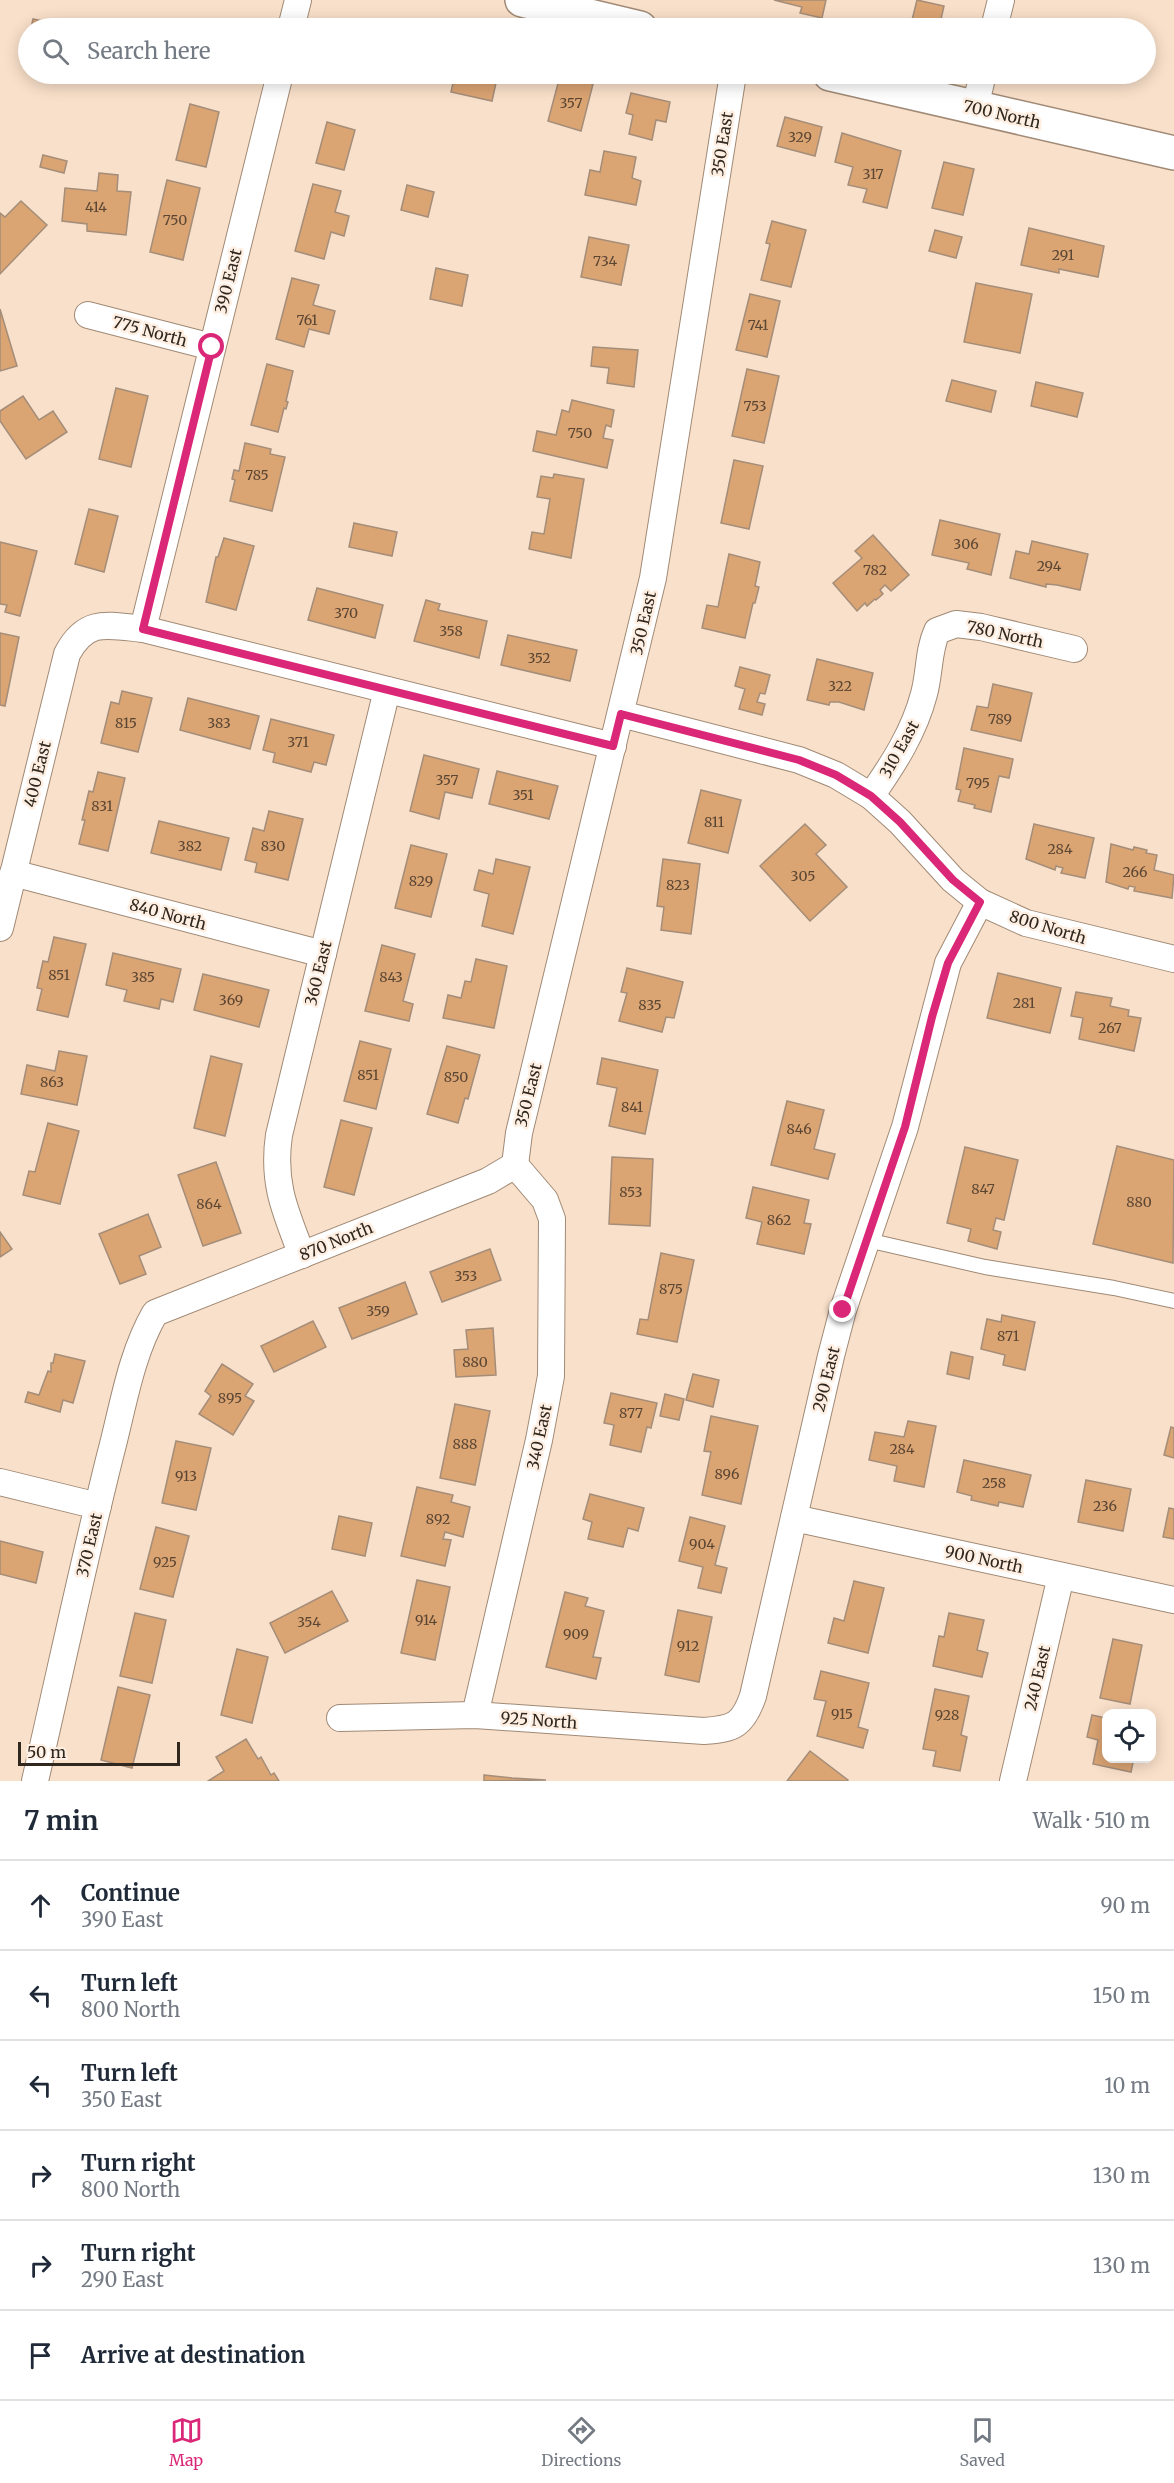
<!DOCTYPE html>
<html lang="en">
<head>
<meta charset="utf-8">
<style>
  body { margin:0; font-family:Merriweather,serif; background:#f6f6f7; color:#1f2937 }
  .controls { position:absolute; right:18px; bottom:18px; display:grid; overflow:hidden; border-radius:12px; box-shadow:0 3px 15px #0003 }
  .controls button { width:54px; height:54px; display:grid; place-items:center; padding:0; border:0; border-bottom:2px solid #e0e1e3; background:#fff; color:#1f2937; font:30px sans-serif }
  .scale { position:absolute; left:18px; bottom:15px; width:162px; box-sizing:border-box; padding-left:6px; border:3px solid #30271e; border-top:0; font-size:16px; line-height:21px; white-space:nowrap; color:#30271e; -webkit-text-stroke:4px #feefe2; paint-order:stroke }
  .stop { position:absolute; width:18px; height:18px; margin:-14px; border:4px solid #db2777; border-radius:50%; background:#fff }
  .stop.end { background:#db2777; border-color:#fff; box-shadow:0 2px 6px #0008 }
  .list { margin:0; padding:0; list-style:none }
  h2 { display:flex; justify-content:space-between; align-items:center; height:78px; margin:0; padding:0 24px; font-size:26px }
  h2 small { font-size:20px; font-weight:400; color:#747a83 }
  .list li { display:grid; grid-template-columns:39px 1fr auto; gap:18px; align-items:center; box-sizing:border-box; height:90px; padding:0 24px; border-top:2px solid #e0e1e3 }
  .list b { display:block; font-size:22px; white-space:nowrap }
  .list p { margin:0; font-size:20px; white-space:nowrap; color:#747a83 }
  .list em { font-size:20px; font-style:normal; color:#747a83 }
  .icon { flex:none; width:33px; height:33px; fill:none; stroke:currentColor; stroke-width:2; stroke-linecap:round; stroke-linejoin:round }
  .map { position:relative; flex:none; width:1174px; height:1781px; overflow:hidden }
  .search { position:absolute; background:#fff; box-shadow:0 3px 15px #0003; left:18px; right:18px; top:18px; height:66px; display:flex; align-items:center; gap:15px; box-sizing:border-box; padding:0 21px; border-radius:33px; color:#747a83; font-size:22px }
  .sheet { height:618px; background:#fff }
  nav { display:flex; justify-content:space-around; align-items:center; box-sizing:border-box; height:84px; border-top:2px solid #e0e1e3; background:#fff; font-size:16px; color:#747a83 }
  nav a { display:grid; justify-items:center; gap:3px }
  nav .on { color:#db2777 }
  .map>svg:first-child { display:block }
  .building { fill:#dba473; stroke:#a48d79; stroke-width:1.5 }
  .lines { fill:none; stroke-linecap:round; stroke-linejoin:round }
  .service-casing { stroke:#a08a76; stroke-width:16 }
  .minor-casing { stroke:#a08a76; stroke-width:28 }
  .tertiary-casing { stroke:#a08a76; stroke-width:36 }
  .service { stroke:#fff; stroke-width:14 }
  .minor { stroke:#fff; stroke-width:26 }
  .tertiary { stroke:#fff; stroke-width:33 }
  .route { stroke:#db2777; stroke-width:8 }
  .labels { text-anchor:middle; dominant-baseline:central; stroke-width:5; stroke-linejoin:round; paint-order:stroke }
  .number-label { font-size:14px; fill:#5b4633 }
  .street-label { font-size:16px; fill:#30271e; stroke:#feefe2 }
</style>
</head>
<body>
<div class="map">
<svg width="1174" height="1781" viewBox="0 0 1174 1781">
  <rect width="100%" height="100%" fill="#f9e0ca"/>
  <g class="building">
    <polygon points="774,0 826,0 822,18 800,13 802,7"/>
    <polygon points="917,0 944,6 939,28 910,28"/>
    <polygon points="33,19 76,28 31,28"/>
    <polygon points="351,22 378,28 349,28"/>
    <polygon points="339,74 367,74 365,83 338,77"/>
    <polygon points="455,74 498,74 492,101 451,92"/>
    <polygon points="560,76 593,84 581,131 548,121"/>
    <polygon points="631,93 670,102 666,122 656,120 652,140 629,134 633,115 626,113"/>
    <polygon points="190,104 219,112 206,167 176,160"/>
    <polygon points="785,117 822,127 815,156 777,146"/>
    <polygon points="327,122 355,130 344,170 316,163"/>
    <polygon points="842,133 901,151 887,208 863,202 867,189 848,185 853,167 835,162"/>
    <polygon points="604,151 636,157 632,178 641,181 636,205 585,195 590,170 600,172"/>
    <polygon points="43,155 67,161 64,173 40,167"/>
    <polygon points="944,162 974,169 963,215 932,208"/>
    <polygon points="99,173 118,175 117,191 131,192 126,235 87,231 87,224 62,221 65,188 97,191"/>
    <polygon points="167,180 200,188 183,260 150,252"/>
    <polygon points="313,184 341,191 335,212 349,216 344,236 331,232 324,259 295,251"/>
    <polygon points="407,185 434,192 428,217 401,210"/>
    <polygon points="21,201 47,225 0,274 0,213 5,217"/>
    <polygon points="772,221 806,230 791,287 761,280 770,244 766,243"/>
    <polygon points="1029,228 1104,246 1098,277 1059,269 1059,273 1021,265"/>
    <polygon points="935,230 962,237 956,258 929,251"/>
    <polygon points="589,237 629,245 621,285 581,277"/>
    <polygon points="436,268 468,275 462,306 430,299"/>
    <polygon points="292,278 319,285 313,305 335,311 329,334 309,329 304,347 276,339"/>
    <polygon points="976,283 1032,294 1020,353 964,342"/>
    <polygon points="750,294 780,301 767,357 736,350"/>
    <polygon points="0,309 17,366 0,371"/>
    <polygon points="593,347 638,350 634,387 607,383 609,368 591,366"/>
    <polygon points="267,364 293,371 286,401 288,402 286,409 284,408 278,432 251,425"/>
    <polygon points="747,369 779,376 764,443 732,436"/>
    <polygon points="952,380 996,391 991,412 946,401"/>
    <polygon points="1036,382 1083,393 1077,417 1031,406"/>
    <polygon points="116,388 148,396 131,467 99,459"/>
    <polygon points="23,396 39,420 53,411 67,432 26,459 0,421 0,411"/>
    <polygon points="572,400 614,410 611,427 606,425 603,438 613,440 607,468 533,451 537,431 556,435 562,410 569,412"/>
    <polygon points="245,443 271,449 270,454 285,457 272,511 230,501 235,480 232,479 234,470 239,471"/>
    <polygon points="734,460 763,466 749,529 721,523"/>
    <polygon points="554,474 584,479 571,558 529,549 532,532 544,534 550,499 537,497 541,476 553,478"/>
    <polygon points="89,509 118,516 104,572 75,564"/>
    <polygon points="940,520 1000,534 991,575 967,569 969,563 932,555"/>
    <polygon points="354,523 397,532 392,556 349,547"/>
    <polygon points="873,535 909,575 891,591 885,585 880,590 883,594 876,600 875,599 867,606 865,603 857,611 833,583 862,558 855,551"/>
    <polygon points="224,538 254,546 236,610 206,602 216,557 218,557"/>
    <polygon points="1032,541 1088,554 1080,590 1057,585 1046,584 1046,587 1010,578 1016,551 1029,554"/>
    <polygon points="0,542 37,551 20,616 5,612 7,605 0,604"/>
    <polygon points="729,554 760,562 755,586 759,587 755,603 753,603 745,638 702,628 707,605 718,607"/>
    <polygon points="317,588 383,605 375,638 308,620"/>
    <polygon points="426,600 440,604 438,610 487,621 479,658 414,641"/>
    <polygon points="0,633 19,637 5,706 0,705"/>
    <polygon points="508,635 577,650 570,681 501,665"/>
    <polygon points="817,659 873,673 864,710 839,702 830,702 829,705 807,700"/>
    <polygon points="740,667 770,675 765,694 760,693 757,702 765,704 762,715 739,709 745,689 735,686"/>
    <polygon points="993,684 1032,693 1021,741 971,730 977,706 988,708"/>
    <polygon points="122,691 152,698 138,752 101,743 111,702 119,704"/>
    <polygon points="188,698 259,716 250,749 180,730"/>
    <polygon points="271,719 334,735 326,765 314,762 311,772 273,762 275,753 263,750"/>
    <polygon points="964,748 1013,759 1009,778 999,776 991,812 974,808 975,805 958,801 961,790 956,789"/>
    <polygon points="424,755 479,769 472,798 445,792 439,819 410,811"/>
    <polygon points="497,771 558,786 549,819 489,804"/>
    <polygon points="98,772 125,778 108,851 79,844 85,820 82,820 89,791 93,792"/>
    <polygon points="701,790 741,800 728,853 688,843"/>
    <polygon points="269,811 303,819 288,880 255,872 257,863 245,860 253,828 264,831"/>
    <polygon points="159,821 229,838 221,870 151,853"/>
    <polygon points="805,824 826,845 816,854 847,887 810,921 760,866"/>
    <polygon points="1034,824 1094,838 1085,878 1061,873 1063,868 1056,866 1055,870 1026,859"/>
    <polygon points="1111,844 1133,850 1134,847 1147,850 1146,853 1157,855 1154,870 1174,875 1172,898 1134,891 1135,887 1129,886 1128,889 1106,882"/>
    <polygon points="411,845 447,854 431,917 395,908"/>
    <polygon points="496,859 530,867 513,934 482,926 489,894 474,890 479,870 493,874"/>
    <polygon points="663,859 700,864 691,934 661,930 664,907 657,906"/>
    <polygon points="54,937 86,944 68,1017 37,1010 42,989 37,988 43,961 48,962"/>
    <polygon points="382,945 415,954 403,1001 413,1004 409,1021 365,1011"/>
    <polygon points="113,953 181,969 173,1002 161,999 159,1009 124,1001 127,990 106,985"/>
    <polygon points="476,959 507,966 494,1028 443,1018 448,995 461,998 465,981 471,982"/>
    <polygon points="627,968 683,982 674,1018 666,1017 662,1032 619,1021 627,993 621,992"/>
    <polygon points="998,973 1061,988 1050,1033 987,1018"/>
    <polygon points="203,974 269,990 259,1027 194,1010"/>
    <polygon points="1076,992 1112,998 1110,1006 1129,1010 1128,1016 1141,1018 1134,1051 1079,1039 1083,1018 1071,1016"/>
    <polygon points="360,1041 391,1049 376,1109 344,1101"/>
    <polygon points="447,1046 480,1055 468,1099 465,1098 458,1123 427,1114"/>
    <polygon points="59,1051 87,1056 77,1105 21,1094 27,1065 55,1071"/>
    <polygon points="211,1056 242,1064 225,1136 194,1128"/>
    <polygon points="602,1058 658,1070 645,1134 609,1126 617,1088 597,1084"/>
    <polygon points="787,1101 824,1110 814,1149 835,1154 828,1179 771,1165"/>
    <polygon points="341,1120 372,1128 354,1195 324,1187"/>
    <polygon points="48,1123 79,1131 60,1204 23,1195 29,1171 35,1172"/>
    <polygon points="1117,1146 1174,1160 1173,1263 1093,1244"/>
    <polygon points="965,1147 1018,1160 1004,1220 996,1218 993,1230 1001,1232 997,1249 968,1241 971,1229 947,1223"/>
    <polygon points="612,1157 653,1159 650,1226 609,1224"/>
    <polygon points="216,1162 241,1233 203,1246 178,1175"/>
    <polygon points="753,1187 809,1200 804,1223 811,1224 804,1254 757,1244 762,1222 746,1218"/>
    <polygon points="148,1214 161,1247 139,1256 146,1274 120,1284 99,1234"/>
    <polygon points="0,1232 12,1249 0,1257"/>
    <polygon points="490,1249 501,1280 442,1302 430,1272"/>
    <polygon points="661,1253 694,1260 677,1342 637,1334 640,1319 648,1320"/>
    <polygon points="405,1282 417,1314 352,1339 339,1308"/>
    <polygon points="1002,1315 1035,1322 1025,1370 1003,1365 1005,1355 981,1349 987,1319 1001,1322"/>
    <polygon points="313,1321 326,1347 274,1372 261,1346"/>
    <polygon points="493,1328 496,1375 456,1377 454,1350 468,1349 466,1330"/>
    <polygon points="951,1352 973,1357 969,1379 947,1374"/>
    <polygon points="55,1354 85,1361 73,1403 63,1400 60,1412 25,1402 28,1392 39,1395 48,1371 51,1372 51,1363 53,1363"/>
    <polygon points="222,1364 253,1384 245,1396 254,1401 233,1435 199,1414 211,1396 205,1391"/>
    <polygon points="693,1374 719,1380 713,1407 686,1400"/>
    <polygon points="611,1393 657,1403 651,1428 647,1427 641,1452 610,1445 614,1425 604,1423"/>
    <polygon points="665,1394 684,1399 679,1420 660,1416"/>
    <polygon points="455,1404 490,1411 475,1485 440,1478"/>
    <polygon points="711,1416 758,1426 741,1504 702,1495 711,1452 704,1451"/>
    <polygon points="908,1421 936,1426 924,1487 894,1481 897,1466 869,1460 875,1432 904,1437"/>
    <polygon points="1171,1427 1174,1428 1174,1458 1164,1455"/>
    <polygon points="176,1441 211,1448 196,1510 162,1503"/>
    <polygon points="964,1460 1031,1475 1023,1507 999,1502 998,1506 971,1500 972,1496 957,1492"/>
    <polygon points="1086,1480 1131,1489 1123,1531 1078,1522"/>
    <polygon points="417,1487 453,1495 451,1502 470,1507 463,1537 445,1532 443,1539 451,1540 445,1566 401,1556"/>
    <polygon points="590,1494 644,1508 638,1531 628,1528 623,1547 588,1539 592,1522 583,1519"/>
    <polygon points="1169,1508 1174,1509 1174,1539 1163,1537"/>
    <polygon points="339,1516 372,1523 365,1556 332,1549"/>
    <polygon points="690,1517 725,1526 715,1565 727,1568 721,1593 698,1588 703,1567 679,1561"/>
    <polygon points="156,1527 189,1536 173,1597 140,1589"/>
    <polygon points="0,1541 43,1552 36,1583 0,1574"/>
    <polygon points="417,1580 450,1587 435,1660 401,1653"/>
    <polygon points="854,1581 884,1588 868,1653 828,1643 834,1618 844,1621"/>
    <polygon points="332,1591 348,1621 285,1653 270,1623"/>
    <polygon points="565,1592 588,1598 585,1606 604,1611 593,1657 601,1658 596,1679 546,1667"/>
    <polygon points="678,1610 712,1617 699,1682 665,1675"/>
    <polygon points="135,1613 166,1620 152,1683 120,1676"/>
    <polygon points="949,1613 984,1620 977,1650 988,1653 982,1677 933,1666 939,1636 944,1637"/>
    <polygon points="1113,1639 1142,1645 1130,1704 1100,1698"/>
    <polygon points="237,1649 268,1657 252,1723 221,1715"/>
    <polygon points="821,1671 869,1683 858,1727 868,1730 863,1748 817,1736 826,1701 814,1699"/>
    <polygon points="118,1687 150,1695 132,1768 101,1760"/>
    <polygon points="935,1689 969,1696 961,1735 967,1737 960,1771 933,1766 936,1751 923,1749"/>
    <polygon points="1092,1715 1106,1718 1106,1758 1134,1758 1131,1772 1093,1764 1098,1740 1087,1737"/>
    <polygon points="246,1739 258,1759 261,1757 271,1775 274,1773 279,1781 208,1781 224,1771 216,1757"/>
    <polygon points="810,1751 848,1780 847,1781 787,1781"/>
    <polygon points="484,1775 512,1778 546,1780 484,1781"/>
  </g>
  <g class="lines">
    <g class="service-casing">
      <polyline id="service" points="867,1240 985,1267 1114,1288 1174,1301"/>
    </g>
    <g class="minor-casing">
      <g id="minor">
        <polyline points="291,28 298,0"/>
        <polyline points="994,28 1001,0"/>
        <polyline points="975,107 983,74"/>
        <polyline points="88,315 212,347"/>
        <polyline points="143,629 280,74"/>
        <polyline points="621,714 799,760 836,775 871,796 900,822 953,880 980,902 1026,923 1174,959"/>
        <path d="M871,796c23,-33 43,-64 53,-102 6,-22 4,-43 13,-63l19,-7 25,3 93,22"/>
        <polyline points="13,873 323,954"/>
        <path d="M0,928l67,-274c19,-36 40,-29 76,-25l470,117"/>
        <polyline points="515,1165 519,1133 653,578 733,74"/>
        <path d="M302,1255c-17,-44 -30,-72 -23,-120l108,-445"/>
        <polyline points="0,1482 98,1506"/>
        <polyline points="794,1518 1174,1600"/>
        <polyline points="475,1715 539,1440 551,1376 552,1219 545,1200 515,1165"/>
        <path d="M340,1718l135,-3 229,16c30,-2 39,-6 49,-35l78,-340 12,-46 62,-183 43,-164 32,-61"/>
        <path d="M35,1781c25,-108 48,-217 75,-325 13,-48 20,-100 45,-143l333,-132 27,-16"/>
        <polyline points="1013,1781 1061,1576"/>
      </g>
    </g>
    <g class="tertiary-casing">
      <g id="tertiary">
        <polyline points="522,0 640,28"/>
        <polyline points="830,74 1174,153"/>
      </g>
    </g>
    <use href="#service" class="service"/>
    <use href="#minor" class="minor"/>
    <use href="#tertiary" class="tertiary"/>
  </g>
  <g class="lines">
    <polyline class="route" points="212,347 143,629 613,746 621,714 799,760 836,775 871,796 900,822 953,880 980,902 948,963 932,1017 905,1127 843,1310"/>
  </g>
  <g class="labels">
    <g class="number-label">
      <text x="571" y="103">357</text>
      <text x="800" y="137">329</text>
      <text x="873" y="174">317</text>
      <text x="96" y="207">414</text>
      <text x="175" y="220">750</text>
      <text x="1063" y="255">291</text>
      <text x="605" y="261">734</text>
      <text x="307" y="320">761</text>
      <text x="758" y="325">741</text>
      <text x="755" y="406">753</text>
      <text x="580" y="433">750</text>
      <text x="257" y="475">785</text>
      <text x="966" y="544">306</text>
      <text x="1049" y="566">294</text>
      <text x="875" y="570">782</text>
      <text x="346" y="613">370</text>
      <text x="451" y="631">358</text>
      <text x="539" y="658">352</text>
      <text x="840" y="686">322</text>
      <text x="1000" y="719">789</text>
      <text x="126" y="723">815</text>
      <text x="219" y="723">383</text>
      <text x="298" y="742">371</text>
      <text x="447" y="780">357</text>
      <text x="978" y="783">795</text>
      <text x="523" y="795">351</text>
      <text x="102" y="806">831</text>
      <text x="714" y="822">811</text>
      <text x="190" y="846">382</text>
      <text x="273" y="846">830</text>
      <text x="1060" y="849">284</text>
      <text x="1135" y="872">266</text>
      <text x="803" y="876">305</text>
      <text x="421" y="881">829</text>
      <text x="678" y="885">823</text>
      <text x="59" y="975">851</text>
      <text x="143" y="977">385</text>
      <text x="391" y="977">843</text>
      <text x="231" y="1000">369</text>
      <text x="1024" y="1003">281</text>
      <text x="650" y="1005">835</text>
      <text x="1110" y="1028">267</text>
      <text x="368" y="1075">851</text>
      <text x="456" y="1077">850</text>
      <text x="52" y="1082">863</text>
      <text x="632" y="1107">841</text>
      <text x="799" y="1129">846</text>
      <text x="983" y="1189">847</text>
      <text x="631" y="1192">853</text>
      <text x="1139" y="1202">880</text>
      <text x="209" y="1204">864</text>
      <text x="779" y="1220">862</text>
      <text x="466" y="1276">353</text>
      <text x="671" y="1289">875</text>
      <text x="378" y="1311">359</text>
      <text x="1008" y="1336">871</text>
      <text x="475" y="1362">880</text>
      <text x="230" y="1398">895</text>
      <text x="631" y="1413">877</text>
      <text x="465" y="1444">888</text>
      <text x="902" y="1449">284</text>
      <text x="727" y="1474">896</text>
      <text x="186" y="1476">913</text>
      <text x="994" y="1483">258</text>
      <text x="1105" y="1506">236</text>
      <text x="438" y="1519">892</text>
      <text x="702" y="1544">904</text>
      <text x="165" y="1562">925</text>
      <text x="426" y="1620">914</text>
      <text x="309" y="1622">354</text>
      <text x="576" y="1634">909</text>
      <text x="688" y="1646">912</text>
      <text x="842" y="1714">915</text>
      <text x="947" y="1715">928</text>
    </g>
    <g class="street-label">
      <text transform="translate(1002 114) rotate(13)">700 North</text>
      <text transform="translate(722 144) rotate(-81)">350 East</text>
      <text transform="translate(228 281) rotate(-76)">390 East</text>
      <text transform="translate(150 331) rotate(15)">775 North</text>
      <text transform="translate(643 623) rotate(-77)">350 East</text>
      <text transform="translate(1005 634) rotate(12)">780 North</text>
      <text transform="translate(899 749) rotate(-61)">310 East</text>
      <text transform="translate(37 774) rotate(-76)">400 East</text>
      <text transform="translate(168 914) rotate(15)">840 North</text>
      <text transform="translate(1048 927) rotate(17)">800 North</text>
      <text transform="translate(318 973) rotate(-76)">360 East</text>
      <text transform="translate(528 1095) rotate(-76)">350 East</text>
      <text transform="translate(336 1241) rotate(-22)">870 North</text>
      <text transform="translate(826 1379) rotate(-76)">290 East</text>
      <text transform="translate(539 1437) rotate(-78)">340 East</text>
      <text transform="translate(89 1545) rotate(-77)">370 East</text>
      <text transform="translate(984 1559) rotate(12)">900 North</text>
      <text transform="translate(1037 1678) rotate(-77)">240 East</text>
      <text transform="translate(539 1720) rotate(4)">925 North</text>
    </g>
  </g>
</svg>
<div class="controls">
<button><svg class="icon" aria-label="locate" viewBox="0 0 24 24"><circle cx="12" cy="12" r="6"/><path d="M12 2v4M12 18v4M2 12h4M18 12h4"/></svg></button>
</div>
<div class="scale">50 m</div>
<div class="stop" style="left:212px;top:347px"></div>
<div class="stop end" style="left:843px;top:1310px"></div>
<div class="search"><svg class="icon" aria-label="search" viewBox="0 0 24 24"><circle cx="10" cy="10" r="6"/><path d="M15 15l6 6"/></svg>Search here</div>
</div>
<section class="sheet">
<h2>7 min<small>Walk · 510 m</small></h2>
<ul class="list">
<li><svg class="icon" aria-label="ahead" viewBox="0 0 24 24"><path d="M12 20V5M6 11l6-6 6 6"/></svg><div><b>Continue</b><p>390 East</p></div><em>90 m</em></li>
<li><svg class="icon" aria-label="left" viewBox="0 0 24 24"><path d="M17 20v-9H6M10 6l-5 5 5 5"/></svg><div><b>Turn left</b><p>800 North</p></div><em>150 m</em></li>
<li><svg class="icon" aria-label="left" viewBox="0 0 24 24"><path d="M17 20v-9H6M10 6l-5 5 5 5"/></svg><div><b>Turn left</b><p>350 East</p></div><em>10 m</em></li>
<li><svg class="icon" aria-label="right" viewBox="0 0 24 24"><path d="M7 20v-9h11M14 6l5 5-5 5"/></svg><div><b>Turn right</b><p>800 North</p></div><em>130 m</em></li>
<li><svg class="icon" aria-label="right" viewBox="0 0 24 24"><path d="M7 20v-9h11M14 6l5 5-5 5"/></svg><div><b>Turn right</b><p>290 East</p></div><em>130 m</em></li>
<li><svg class="icon" aria-label="arrive" viewBox="0 0 24 24"><path d="M6 21V4h12l-3 4 3 4H6"/></svg><div><b>Arrive at destination</b></div></li>
</ul>
</section>
<nav>
<a class="on"><svg class="icon" aria-label="map" viewBox="0 0 24 24"><path d="M3 6l6-2 6 2 6-2v14l-6 2-6-2-6 2zM9 4v14M15 6v14"/></svg>Map</a>
<a><svg class="icon" aria-label="directions" viewBox="0 0 24 24"><path d="M12 3l9 9-9 9-9-9zM9 14v-3h6M13 9l2 2-2 2"/></svg>Directions</a>
<a><svg class="icon" aria-label="saved" viewBox="0 0 24 24"><path d="M7 4h10v16l-5-4-5 4z"/></svg>Saved</a>
</nav>
</body>
</html>
